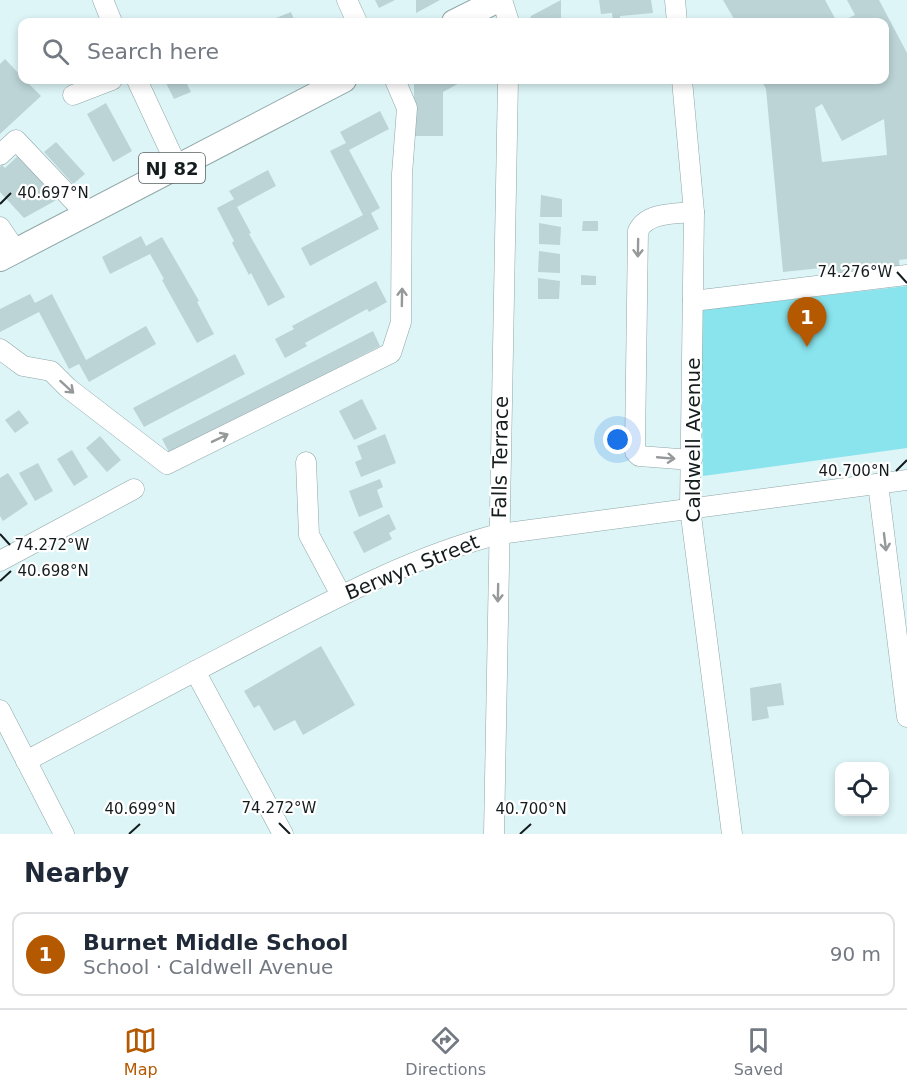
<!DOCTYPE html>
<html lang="en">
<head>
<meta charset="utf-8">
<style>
  body { margin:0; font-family:"DejaVu Sans",sans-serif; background:#f2f2f3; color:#1f2937 }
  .controls { position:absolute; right:18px; bottom:18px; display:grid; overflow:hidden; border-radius:12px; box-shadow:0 3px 9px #0003 }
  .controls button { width:54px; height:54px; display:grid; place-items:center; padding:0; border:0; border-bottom:2px solid #e0e1e3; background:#fff; color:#1f2937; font:30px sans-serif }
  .you { position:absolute; left:618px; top:440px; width:21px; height:21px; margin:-15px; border:4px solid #fff; border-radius:50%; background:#1a73e8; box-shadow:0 0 0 9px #1a73e833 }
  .badge { display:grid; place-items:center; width:39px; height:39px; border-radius:50%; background:#b55900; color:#fff; font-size:20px; font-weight:700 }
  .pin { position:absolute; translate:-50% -50px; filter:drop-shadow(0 2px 3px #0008) }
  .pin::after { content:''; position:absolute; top:32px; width:21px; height:18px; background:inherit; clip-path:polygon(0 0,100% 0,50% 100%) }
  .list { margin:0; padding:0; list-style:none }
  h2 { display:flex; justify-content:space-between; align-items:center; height:78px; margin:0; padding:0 24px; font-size:26px }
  h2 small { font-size:20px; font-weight:400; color:#747a83 }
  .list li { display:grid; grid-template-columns:39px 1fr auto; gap:18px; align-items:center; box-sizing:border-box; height:84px; margin:0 12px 12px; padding:0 12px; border:2px solid #e0e1e3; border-radius:12px }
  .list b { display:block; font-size:22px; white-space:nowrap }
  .list p { margin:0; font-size:20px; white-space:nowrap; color:#747a83 }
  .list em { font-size:20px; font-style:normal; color:#747a83 }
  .icon { flex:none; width:33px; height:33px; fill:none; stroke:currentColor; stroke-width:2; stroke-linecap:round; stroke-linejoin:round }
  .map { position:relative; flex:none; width:907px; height:834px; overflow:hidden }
  .search { position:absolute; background:#fff; box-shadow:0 3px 9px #0003; left:18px; right:18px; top:18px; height:66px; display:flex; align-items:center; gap:15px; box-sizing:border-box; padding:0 21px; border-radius:12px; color:#747a83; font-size:22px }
  .sheet { height:174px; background:#fff }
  nav { display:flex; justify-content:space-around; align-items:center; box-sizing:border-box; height:84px; border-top:2px solid #e0e1e3; background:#fff; font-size:16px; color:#747a83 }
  nav a { display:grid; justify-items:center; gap:3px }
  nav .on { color:#b55900 }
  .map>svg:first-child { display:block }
  .green { fill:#8ae4ed }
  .building { fill:#bcd4d6; fill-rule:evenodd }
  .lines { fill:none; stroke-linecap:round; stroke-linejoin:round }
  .minor-casing { stroke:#8fa6a8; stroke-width:21 }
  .major-casing { stroke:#8fa6a8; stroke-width:26 }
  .minor { stroke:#fff; stroke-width:20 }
  .major { stroke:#fff; stroke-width:24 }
  .oneway { stroke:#959999 }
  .ticks { fill:none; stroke:#141c1d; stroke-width:2 }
  .labels { text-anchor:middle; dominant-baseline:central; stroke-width:4.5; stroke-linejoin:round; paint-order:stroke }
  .shield { fill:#fff; stroke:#5a6061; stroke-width:1.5 }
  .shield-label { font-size:18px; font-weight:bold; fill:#141c1d }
  .street-label { font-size:20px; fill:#141c1d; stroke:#fff }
  .ticks-label { font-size:15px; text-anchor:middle; fill:#141c1d; stroke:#fff; stroke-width:4.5; stroke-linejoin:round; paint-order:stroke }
</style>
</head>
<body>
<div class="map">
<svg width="907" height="834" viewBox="0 0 907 834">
  <rect width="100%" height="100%" fill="#ddf5f7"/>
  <polygon class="green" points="907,286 907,448 703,476 700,310"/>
  <g class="building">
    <polygon points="375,0 395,0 379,8"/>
    <polygon points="416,0 440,0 416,13"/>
    <polygon points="561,0 561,22 530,22 531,16"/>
    <polygon points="599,0 651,0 653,13 620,16 620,22 613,22 612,13 601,14"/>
    <polygon points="723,0 825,0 837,22 731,22 730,21 734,19"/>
    <path d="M847,0h32l28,53v206l-8,1 1,9 -68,7 -1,-9 -48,5 -17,-183 -5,-9h123v-58h-44l15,-7zM822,104l20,37 42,-22 3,36 -65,7 -7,-54z"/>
    <polygon points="291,12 295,22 266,22"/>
    <polygon points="5,59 22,77 22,80 25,80 41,96 0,134 0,64"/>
    <polygon points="169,80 185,80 191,92 174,99 165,81"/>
    <polygon points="414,80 465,80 443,92 443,136 414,136"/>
    <polygon points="106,103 132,151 113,162 87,114"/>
    <polygon points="380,111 389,129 349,150 380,208 371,213 379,229 310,266 301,248 363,215 330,151 346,143 340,132"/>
    <polygon points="56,142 85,174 73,184 44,152"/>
    <polygon points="20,154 62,197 24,218 0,192 0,167 2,165 5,168"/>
    <polygon points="268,170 276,186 237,207 251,233 249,234 285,297 268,306 251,273 249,275 232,243 234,241 217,208 234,199 229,191"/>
    <polygon points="541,195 562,199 562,217 540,217"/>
    <polygon points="583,221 598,221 598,231 582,231"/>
    <polygon points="539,223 561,227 560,245 539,244"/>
    <polygon points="141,236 146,246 162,237 199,301 197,302 214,334 197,343 162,280 164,279 150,254 110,274 102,257"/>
    <polygon points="539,251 560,254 560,273 538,272"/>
    <polygon points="581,275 596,276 596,285 581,285"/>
    <polygon points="538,278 560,281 559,299 538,299"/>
    <polygon points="376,281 387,302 369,312 367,309 305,343 307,346 285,358 275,339 294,329 292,326"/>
    <polygon points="30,294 35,303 52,294 86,360 146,326 156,344 89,382 79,364 69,369 39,312 0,332 0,309"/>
    <polygon points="373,331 380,346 170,454 162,439"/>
    <polygon points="235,354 245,374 144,427 133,408"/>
    <polygon points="362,399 377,429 354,440 339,411"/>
    <polygon points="19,410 29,423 15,433 5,420"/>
    <polygon points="385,434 396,463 361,477 355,462 362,459 357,446"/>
    <polygon points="100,436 121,460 107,472 86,448"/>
    <polygon points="72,450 88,477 74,486 57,459"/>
    <polygon points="38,463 53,491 35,501 19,473"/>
    <polygon points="8,473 28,504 3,521 0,516 0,478"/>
    <polygon points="380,479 383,487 377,490 383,507 359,517 349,491"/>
    <polygon points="389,514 396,529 389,533 392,539 364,553 353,532"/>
    <polygon points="321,646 355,705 303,735 295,720 274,731 259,705 254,708 244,691"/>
    <polygon points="781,683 784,705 767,707 769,718 752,721 750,688"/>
  </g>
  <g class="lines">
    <g class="minor-casing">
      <g id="minor">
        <polyline points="103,0 112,22"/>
        <polyline points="347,0 357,22"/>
        <polyline points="502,0 509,22"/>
        <polyline points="675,0 677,22"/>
        <polyline points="137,80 177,166"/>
        <polyline points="682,80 694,212 690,508 732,834"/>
        <polyline points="73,95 112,80"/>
        <polyline points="0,155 16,140 86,214"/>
        <polyline points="0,227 16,251"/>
        <polyline points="693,301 907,275"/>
        <polyline points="0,349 23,366 51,371 68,388 167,464 391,353 401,322 402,174 407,108 395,80"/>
        <path d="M692,460l-53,-4 -4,-4v-7l3,-214c9,-19 37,-17 56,-19"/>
        <polyline points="306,462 309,535 341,595"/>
        <polyline points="878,484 907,717"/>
        <polyline points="0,561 134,489"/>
        <polyline points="195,671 283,834"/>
        <polyline points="0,710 64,834"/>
        <path d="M26,761c81,-43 161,-86 242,-128 75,-39 150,-78 231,-99l408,-54"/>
        <polyline points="494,834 508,80"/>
      </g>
    </g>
    <g class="major-casing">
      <g id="major">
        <polyline points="454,22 498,0"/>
        <polyline points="0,259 344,80"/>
      </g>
    </g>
    <use href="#minor" class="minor"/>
    <use href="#major" class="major"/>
  </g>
  <defs><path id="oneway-shaft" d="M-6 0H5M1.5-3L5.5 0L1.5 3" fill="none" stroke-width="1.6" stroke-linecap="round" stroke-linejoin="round" transform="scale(1.5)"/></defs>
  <g class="oneway">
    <use href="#oneway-shaft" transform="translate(638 248) rotate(91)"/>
    <use href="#oneway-shaft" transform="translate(402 297) rotate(-89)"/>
    <use href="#oneway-shaft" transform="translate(67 387) rotate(42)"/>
    <use href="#oneway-shaft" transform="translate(220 438) rotate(-26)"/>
    <use href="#oneway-shaft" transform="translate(666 458) rotate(5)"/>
    <use href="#oneway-shaft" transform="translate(885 542) rotate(83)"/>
    <use href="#oneway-shaft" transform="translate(498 593) rotate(91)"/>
  </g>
  <path class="ticks" d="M0,204l11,-11M897,272l10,11M896,471l11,-11M0,534l10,11M0,581l11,-10M279,823l11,11M129,834l11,-10M520,834l11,-10"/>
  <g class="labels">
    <rect class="shield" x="139" y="153" width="66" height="30" rx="4.5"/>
    <g class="shield-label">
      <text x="172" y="168">NJ 82</text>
    </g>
    <g class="street-label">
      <text transform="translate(693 440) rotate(-90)">Caldwell Avenue</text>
      <text transform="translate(500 457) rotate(-89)">Falls Terrace</text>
      <text transform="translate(412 567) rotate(-22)">Berwyn Street</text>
    </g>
  </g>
  <g class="ticks-label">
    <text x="53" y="198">40.697°N</text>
    <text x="855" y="277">74.276°W</text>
    <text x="854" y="476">40.700°N</text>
    <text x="52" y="550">74.272°W</text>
    <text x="53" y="576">40.698°N</text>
    <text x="279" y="813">74.272°W</text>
    <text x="140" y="814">40.699°N</text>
    <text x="531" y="814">40.700°N</text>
  </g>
</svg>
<div class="controls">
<button><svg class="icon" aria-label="locate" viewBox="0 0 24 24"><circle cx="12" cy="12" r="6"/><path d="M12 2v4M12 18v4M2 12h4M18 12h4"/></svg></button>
</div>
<div class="you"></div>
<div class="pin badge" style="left:807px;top:347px">1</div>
<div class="search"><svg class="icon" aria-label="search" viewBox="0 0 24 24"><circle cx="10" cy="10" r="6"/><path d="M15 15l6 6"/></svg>Search here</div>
</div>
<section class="sheet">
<h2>Nearby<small></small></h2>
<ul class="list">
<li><span class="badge">1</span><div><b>Burnet Middle School</b><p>School · Caldwell Avenue</p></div><em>90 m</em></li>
</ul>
</section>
<nav>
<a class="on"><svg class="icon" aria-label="map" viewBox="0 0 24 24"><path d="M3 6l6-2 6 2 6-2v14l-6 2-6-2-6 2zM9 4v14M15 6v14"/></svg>Map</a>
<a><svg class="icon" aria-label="directions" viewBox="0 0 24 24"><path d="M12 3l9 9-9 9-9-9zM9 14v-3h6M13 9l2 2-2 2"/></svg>Directions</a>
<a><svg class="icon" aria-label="saved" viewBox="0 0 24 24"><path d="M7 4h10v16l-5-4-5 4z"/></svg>Saved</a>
</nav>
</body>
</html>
